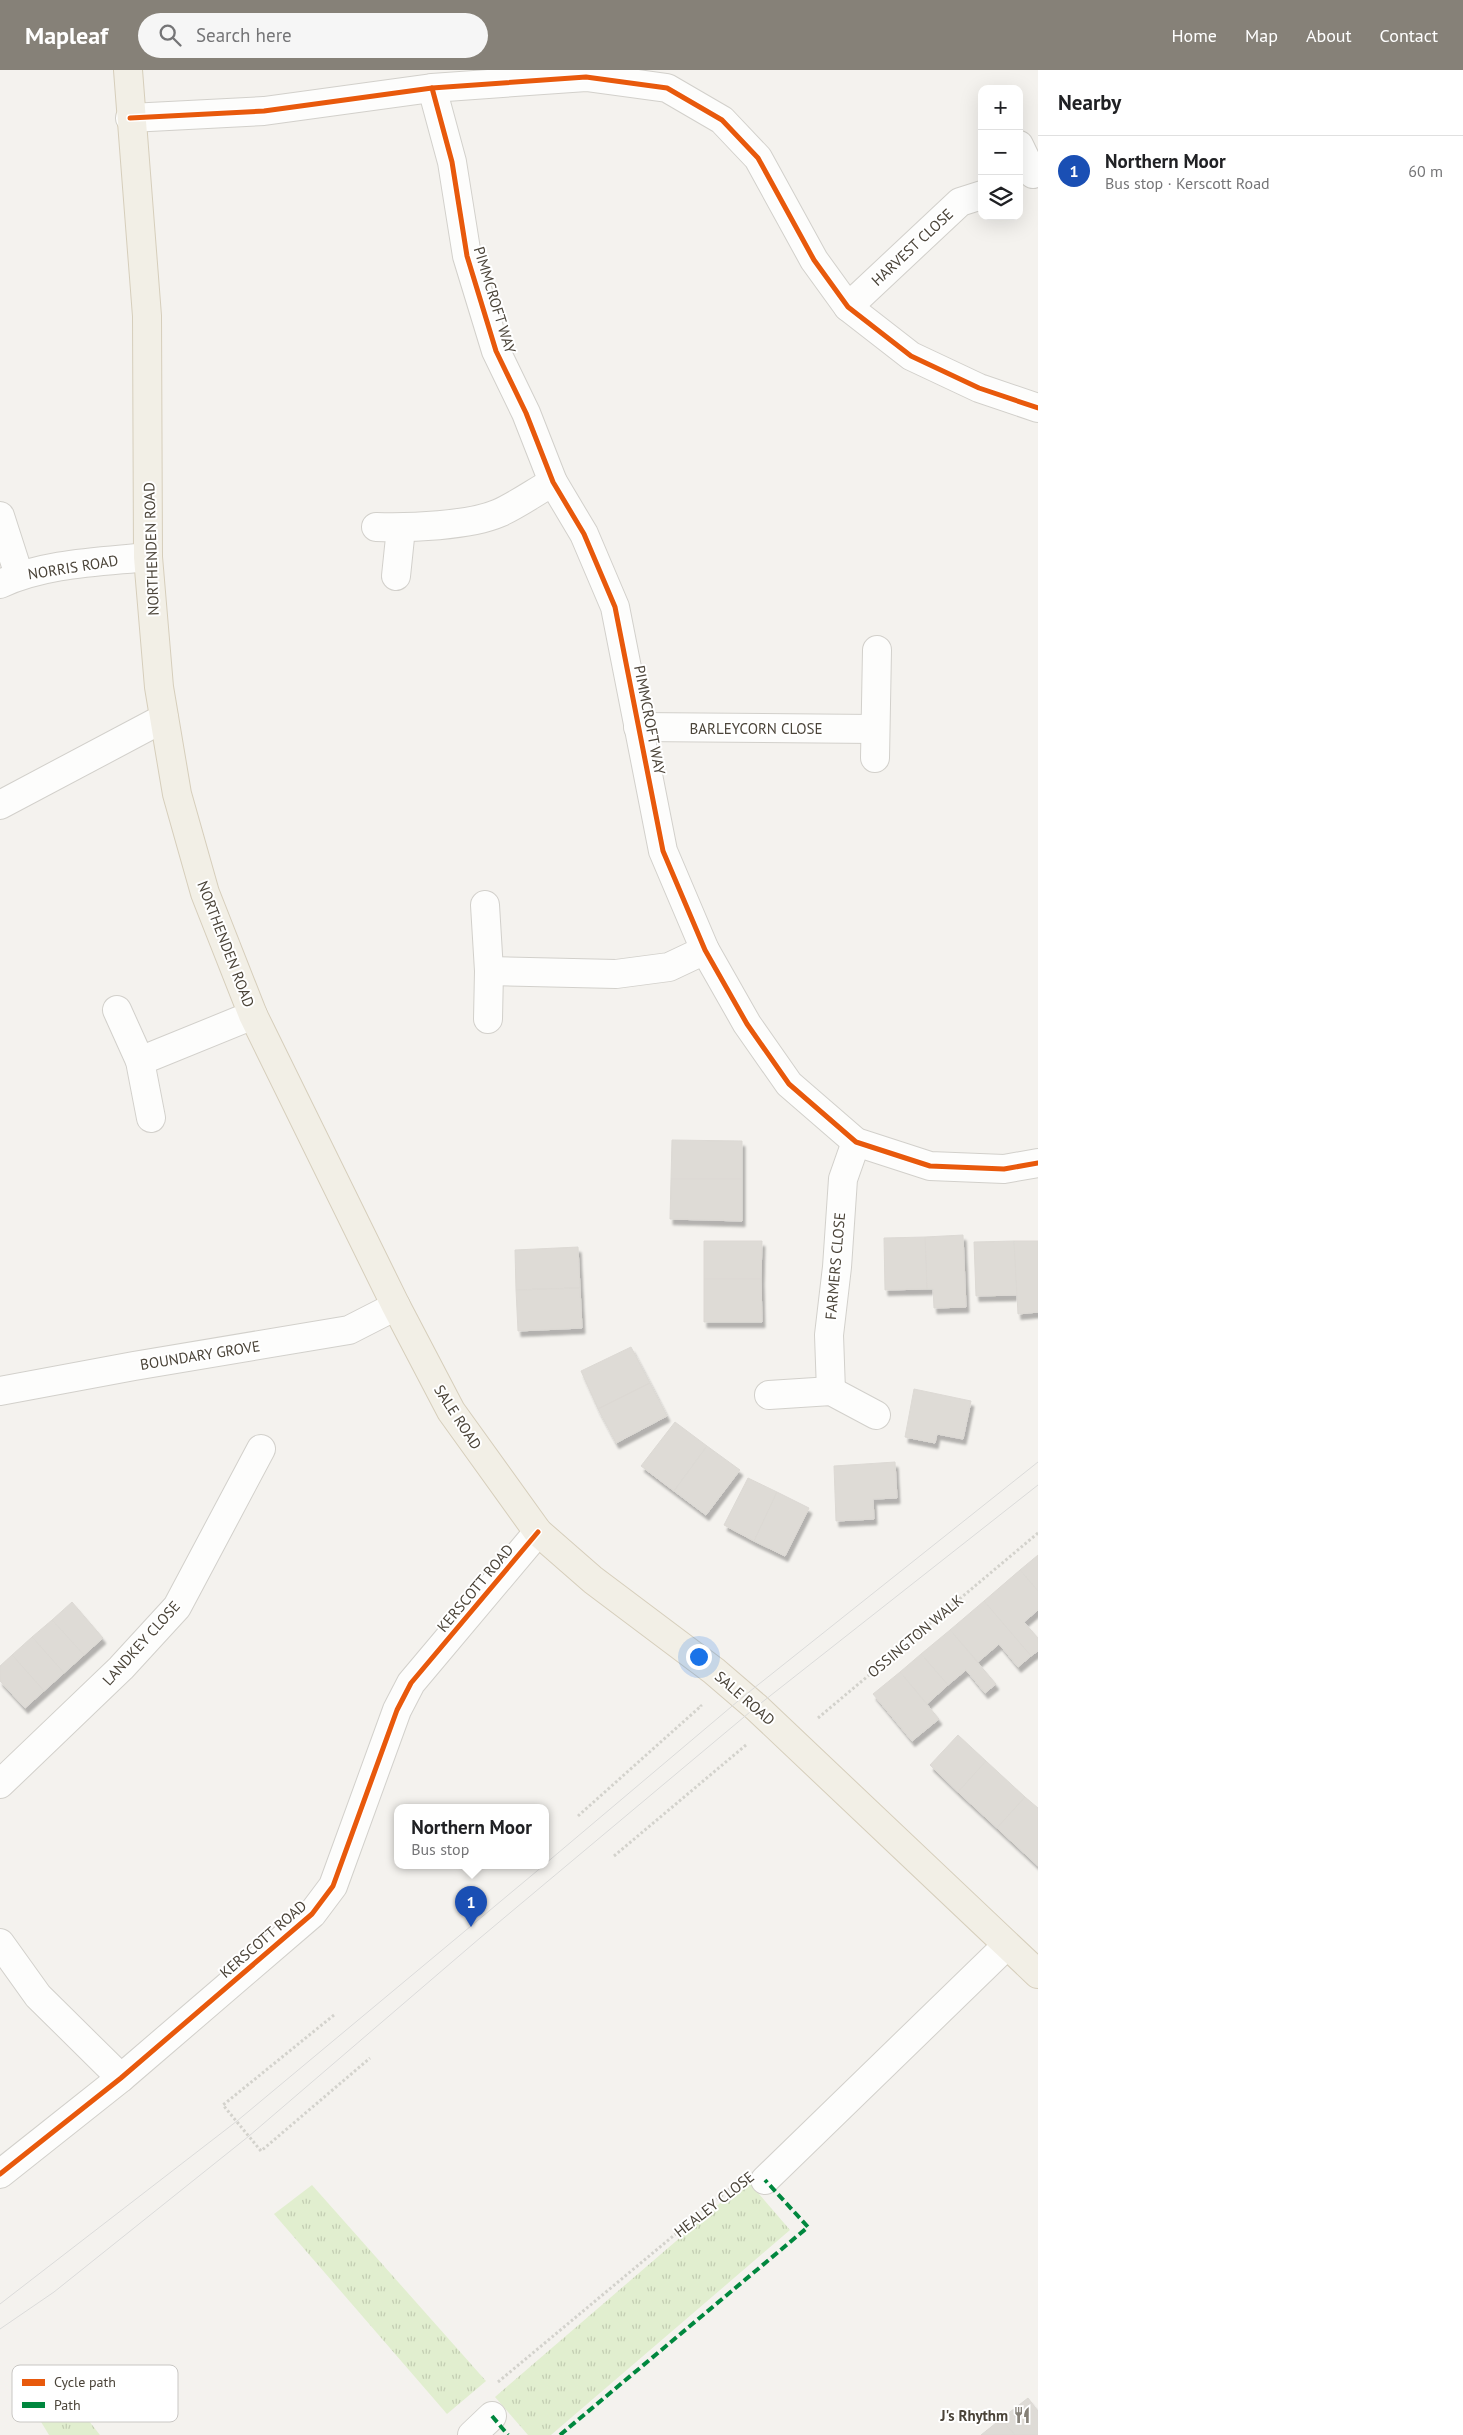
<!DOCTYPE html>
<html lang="en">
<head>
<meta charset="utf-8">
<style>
  body { margin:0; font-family:"PT Sans",sans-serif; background:#f6f6f6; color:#202124 }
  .controls { position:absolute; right:15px; top:15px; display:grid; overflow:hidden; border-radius:10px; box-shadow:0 5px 20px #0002 }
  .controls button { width:45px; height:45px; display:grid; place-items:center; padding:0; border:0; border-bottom:1px solid #e0e0e0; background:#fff; color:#202124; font:25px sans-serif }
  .you { position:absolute; left:698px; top:1586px; width:18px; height:18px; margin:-12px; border:4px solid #fff; border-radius:50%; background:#1a73e8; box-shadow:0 0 0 8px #1a73e833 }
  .badge { display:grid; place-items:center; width:32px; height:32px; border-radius:50%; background:#868178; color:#fff; font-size:16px; font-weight:700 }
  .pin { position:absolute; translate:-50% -41px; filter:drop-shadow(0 1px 2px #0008) }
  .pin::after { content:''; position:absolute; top:26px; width:18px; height:15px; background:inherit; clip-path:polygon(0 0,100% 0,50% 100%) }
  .popup { position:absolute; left:394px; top:1734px; width:155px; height:65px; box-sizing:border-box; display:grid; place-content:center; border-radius:10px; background:#fff; filter:drop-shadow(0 1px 4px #0005); font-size:16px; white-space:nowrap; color:#757577 }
  .popup b { font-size:19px; color:#202124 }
  .popup::after { content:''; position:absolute; left:50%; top:100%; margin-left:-10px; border:10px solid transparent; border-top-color:#fff }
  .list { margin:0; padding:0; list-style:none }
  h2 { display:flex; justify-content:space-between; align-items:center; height:65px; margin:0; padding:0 20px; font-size:21px }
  h2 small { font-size:16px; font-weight:400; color:#757577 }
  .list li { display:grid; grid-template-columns:32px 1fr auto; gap:15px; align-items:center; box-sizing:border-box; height:70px; padding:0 20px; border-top:1px solid #e0e0e0 }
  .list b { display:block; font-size:19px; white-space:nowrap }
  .list p { margin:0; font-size:16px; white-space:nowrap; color:#757577 }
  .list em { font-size:16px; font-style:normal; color:#757577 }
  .icon { flex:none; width:28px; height:28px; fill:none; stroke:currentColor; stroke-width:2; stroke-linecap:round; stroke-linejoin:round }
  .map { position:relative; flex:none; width:1038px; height:2365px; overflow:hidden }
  header { display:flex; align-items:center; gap:30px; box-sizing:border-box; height:70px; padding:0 25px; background:#868178; color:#fff }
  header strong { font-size:24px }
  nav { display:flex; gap:28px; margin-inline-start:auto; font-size:18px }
  .search { width:350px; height:45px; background:#f6f6f6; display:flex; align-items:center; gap:12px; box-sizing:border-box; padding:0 18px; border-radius:28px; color:#757577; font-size:19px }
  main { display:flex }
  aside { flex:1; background:#fff }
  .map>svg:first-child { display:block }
  .grass { fill:url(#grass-tufts) }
  .building { fill:#dedbd6; stroke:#dcd9d4; filter:url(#shadow) }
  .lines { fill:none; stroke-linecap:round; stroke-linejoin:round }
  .minor-casing { stroke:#d2d0cb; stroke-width:30 }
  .major-casing { stroke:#d6cebb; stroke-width:30 }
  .path { stroke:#d3d2cc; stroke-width:3; stroke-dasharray:2.5 2.5; stroke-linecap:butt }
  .minor { stroke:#fdfdfc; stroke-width:28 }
  .major { stroke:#f2efe6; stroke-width:28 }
  .tram { stroke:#dbdbda; stroke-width:1 }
  .quiet { stroke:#00873e; stroke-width:4; stroke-dasharray:8 4; stroke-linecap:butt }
  .cycleway-casing { stroke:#fff; stroke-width:8 }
  .cycleway { stroke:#e8590c; stroke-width:5 }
  .labels { text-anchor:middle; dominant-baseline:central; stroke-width:4; stroke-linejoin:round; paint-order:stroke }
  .street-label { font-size:15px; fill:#4b4439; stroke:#fff }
  .poi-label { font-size:15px; font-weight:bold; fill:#4b4439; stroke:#fff; text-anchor:end }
  .key { fill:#fff; stroke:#c9c7c4; stroke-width:1 }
  .key-label { font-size:14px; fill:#4b4439 }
</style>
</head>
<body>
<header>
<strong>Mapleaf</strong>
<div class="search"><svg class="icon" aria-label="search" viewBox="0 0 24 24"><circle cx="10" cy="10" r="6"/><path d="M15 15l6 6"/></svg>Search here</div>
<nav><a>Home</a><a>Map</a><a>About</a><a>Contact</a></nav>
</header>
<main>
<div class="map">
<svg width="1038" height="2365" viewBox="0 0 1038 2365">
  <defs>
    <pattern id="grass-tufts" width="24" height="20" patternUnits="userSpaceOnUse" patternTransform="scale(1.25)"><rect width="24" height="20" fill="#e1eecf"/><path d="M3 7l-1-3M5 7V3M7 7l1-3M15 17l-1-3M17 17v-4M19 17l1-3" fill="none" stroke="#c3cdb2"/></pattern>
    <filter id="shadow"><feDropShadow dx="3" dy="5.5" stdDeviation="1" flood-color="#0004"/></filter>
  </defs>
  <rect width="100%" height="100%" fill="#f4f2ee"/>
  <g class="grass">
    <polygon points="747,2110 790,2160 551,2365 528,2365 495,2327"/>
    <polygon points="312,2115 486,2311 447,2344 274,2144"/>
    <polygon points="59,2313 100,2365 49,2365 29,2332"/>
  </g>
  <g class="building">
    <polygon points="672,1070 742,1071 742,1109 671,1109"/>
    <polygon points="671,1109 742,1109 742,1151 670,1149"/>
    <polygon points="963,1165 966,1237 934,1238 933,1219 927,1219 925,1167"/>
    <polygon points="925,1167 927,1219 885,1220 884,1168"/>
    <polygon points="704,1171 762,1171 761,1209 704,1209"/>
    <polygon points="1014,1171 1017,1225 976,1226 974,1172"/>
    <polygon points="1014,1171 1038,1171 1038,1242 1018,1244"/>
    <polygon points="578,1177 580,1218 516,1220 515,1180"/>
    <polygon points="704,1209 761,1209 762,1252 704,1252"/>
    <polygon points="580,1218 582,1258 518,1261 516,1220"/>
    <polygon points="631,1277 650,1313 598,1339 581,1301"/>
    <polygon points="650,1313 667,1346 616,1373 598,1339"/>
    <polygon points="914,1319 971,1331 963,1369 937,1364 935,1373 905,1367"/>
    <polygon points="675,1352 707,1376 674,1421 641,1396"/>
    <polygon points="707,1376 740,1400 706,1445 674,1421"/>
    <polygon points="895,1392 897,1428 873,1429 874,1449 836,1451 834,1396"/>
    <polygon points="748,1408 777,1422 754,1471 724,1455"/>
    <polygon points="777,1422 809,1438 785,1486 754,1471"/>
    <polygon points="1038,1485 1038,1521 1020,1500"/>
    <polygon points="1020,1500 1038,1521 1038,1540 1024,1552 1038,1568 1038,1581 1031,1586 984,1531"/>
    <polygon points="984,1531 1031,1586 1018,1597 999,1574 978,1592 950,1560"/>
    <polygon points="72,1532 103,1568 84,1585 52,1550"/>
    <polygon points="52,1550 84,1585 64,1603 32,1567"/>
    <polygon points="950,1560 996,1614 985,1623 966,1600 948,1615 921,1584"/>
    <polygon points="32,1567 64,1603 44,1621 12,1585"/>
    <polygon points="921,1584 948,1615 927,1634 900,1602"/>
    <polygon points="12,1585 44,1621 25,1638 0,1611 0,1596"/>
    <polygon points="900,1602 939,1649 912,1671 873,1624"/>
    <polygon points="958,1665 986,1691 958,1722 930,1695"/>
    <polygon points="986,1691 1025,1727 997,1758 958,1722"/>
    <polygon points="1025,1727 1038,1738 1038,1796 997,1758"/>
    <polygon points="1028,2328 1038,2341 1038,2365 1015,2365 1001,2349"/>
    <polygon points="1001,2349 1015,2365 981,2365"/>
  </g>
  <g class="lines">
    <g class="minor-casing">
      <g id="minor">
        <polyline points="432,18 452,92 467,186 496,281 526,343 553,412 584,464 615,537 663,781 705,880 747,954 789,1014 856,1072 930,1096 1004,1099 1038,1093"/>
        <polyline points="130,48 264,41 432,18 586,7 667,18 722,50 758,88 814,190 848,237 911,286 979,318 1038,338"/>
        <polyline points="1019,75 1033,104"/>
        <polyline points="848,237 960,132 982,125"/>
        <polyline points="0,446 19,505"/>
        <path d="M376,457c33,1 93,-1 123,-14 18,-8 36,-21 54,-31"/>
        <polyline points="396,506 401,458"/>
        <path d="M0,514c45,-21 99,-22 148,-27"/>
        <polyline points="638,657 875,659"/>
        <polyline points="875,688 877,580"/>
        <polyline points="0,735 164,648"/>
        <polyline points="485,835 489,901 488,949"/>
        <polyline points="489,901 616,904 669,897 705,880"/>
        <polyline points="117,940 140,991 151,1048"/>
        <polyline points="140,991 253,945"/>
        <polyline points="0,1321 134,1296 349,1260 396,1236"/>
        <polyline points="831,1321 829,1265 837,1197 843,1109 856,1072"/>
        <polyline points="769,1325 831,1321 876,1345"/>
        <polyline points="0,1714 121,1598 177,1537 261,1379"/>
        <polyline points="0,1873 38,1926 121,2008"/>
        <polyline points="0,2104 121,2008 312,1844 333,1816 397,1640 411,1613 538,1462"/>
        <polyline points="765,2110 1006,1876"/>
        <polyline points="472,2365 492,2346"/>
      </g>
    </g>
    <g class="major-casing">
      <polyline id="major" points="128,0 147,246 148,487 159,617 177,724 205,823 253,945 396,1236 451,1341 538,1462 593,1510 714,1601 756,1637 1038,1904"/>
    </g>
    <g class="path">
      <polyline points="818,1648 1038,1463"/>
      <polyline points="578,1746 701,1636 700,1635"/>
      <polyline points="614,1786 746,1675"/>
      <polyline points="334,1945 223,2035 261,2081 370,1988"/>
      <polyline points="498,2312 732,2117"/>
    </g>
    <use href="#minor" class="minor"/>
    <use href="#major" class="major"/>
    <g class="tram">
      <polyline points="545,1794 744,1626 1038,1392"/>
      <polyline points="0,2234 237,2051 543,1796"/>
      <polyline points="0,2259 54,2222 249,2066 480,1868 756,1637 1038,1415"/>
    </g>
    <g class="quiet">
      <polyline points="492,2346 508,2365"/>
      <polyline points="560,2365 808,2157 765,2110"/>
    </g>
    <g class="cycleway-casing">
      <g id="cycleway">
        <polyline points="432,18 452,92 467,186 496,281 526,343 553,412 584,464 615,537 663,781 705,880 747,954 789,1014 856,1072 930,1096 1004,1099 1038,1093"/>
        <polyline points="130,48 264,41 432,18 586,7 667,18 722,50 758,88 814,190 848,237 911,286 979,318 1038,338"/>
        <polyline points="0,2104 121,2008 312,1844 333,1816 397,1640 411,1613 538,1462"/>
      </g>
    </g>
    <use href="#cycleway" class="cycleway"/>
  </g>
  <defs>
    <g id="restaurant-bare" transform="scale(1.35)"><path d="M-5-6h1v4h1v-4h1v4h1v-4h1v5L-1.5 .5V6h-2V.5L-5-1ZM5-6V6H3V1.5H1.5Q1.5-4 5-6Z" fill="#868178" stroke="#fff" stroke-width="2.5" paint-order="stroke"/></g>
  </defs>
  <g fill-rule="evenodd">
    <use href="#restaurant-bare" x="1022" y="2345"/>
  </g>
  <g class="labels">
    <g class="street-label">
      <text transform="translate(912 177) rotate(-43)">HARVEST CLOSE</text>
      <text transform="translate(495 230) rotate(73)">PIMMCROFT WAY</text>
      <text transform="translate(151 479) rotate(-92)">NORTHENDEN ROAD</text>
      <text transform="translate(73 497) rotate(-9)">NORRIS ROAD</text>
      <text transform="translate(650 650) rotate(79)">PIMMCROFT WAY</text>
      <text x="756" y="658">BARLEYCORN CLOSE</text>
      <text transform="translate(226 874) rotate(69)">NORTHENDEN ROAD</text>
      <text transform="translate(835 1196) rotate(-85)">FARMERS CLOSE</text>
      <text transform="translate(200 1285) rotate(-9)">BOUNDARY GROVE</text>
      <text transform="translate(458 1347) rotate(57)">SALE ROAD</text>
      <text transform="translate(475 1518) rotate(-50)">KERSCOTT ROAD</text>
      <text transform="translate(915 1566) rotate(-40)">OSSINGTON WALK</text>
      <text transform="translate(141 1573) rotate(-48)">LANDKEY CLOSE</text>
      <text transform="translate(745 1628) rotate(41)">SALE ROAD</text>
      <text transform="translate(263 1869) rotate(-41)">KERSCOTT ROAD</text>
      <text transform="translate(714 2134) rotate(-38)">HEALEY CLOSE</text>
    </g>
    <g class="poi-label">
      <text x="1008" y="2345">J's Rhythm</text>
    </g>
  </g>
  <rect x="12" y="2295" width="166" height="57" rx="8" class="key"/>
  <rect x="22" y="2309" width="23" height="7" fill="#e8590c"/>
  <rect x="22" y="2332" width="23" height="6" fill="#00873e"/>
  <g class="key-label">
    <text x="54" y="2317">Cycle path</text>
    <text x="54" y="2340">Path</text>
  </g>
</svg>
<div class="controls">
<button>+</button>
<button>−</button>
<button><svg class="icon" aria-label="layers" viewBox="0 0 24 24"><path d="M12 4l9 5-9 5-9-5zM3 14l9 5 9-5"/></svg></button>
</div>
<div class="you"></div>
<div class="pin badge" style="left:471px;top:1857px;background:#1a4fb4">1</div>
<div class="popup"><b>Northern Moor</b>Bus stop</div>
</div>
<aside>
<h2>Nearby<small></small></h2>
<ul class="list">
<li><span class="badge" style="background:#1a4fb4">1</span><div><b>Northern Moor</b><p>Bus stop · Kerscott Road</p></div><em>60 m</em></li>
</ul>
</aside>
</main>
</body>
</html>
